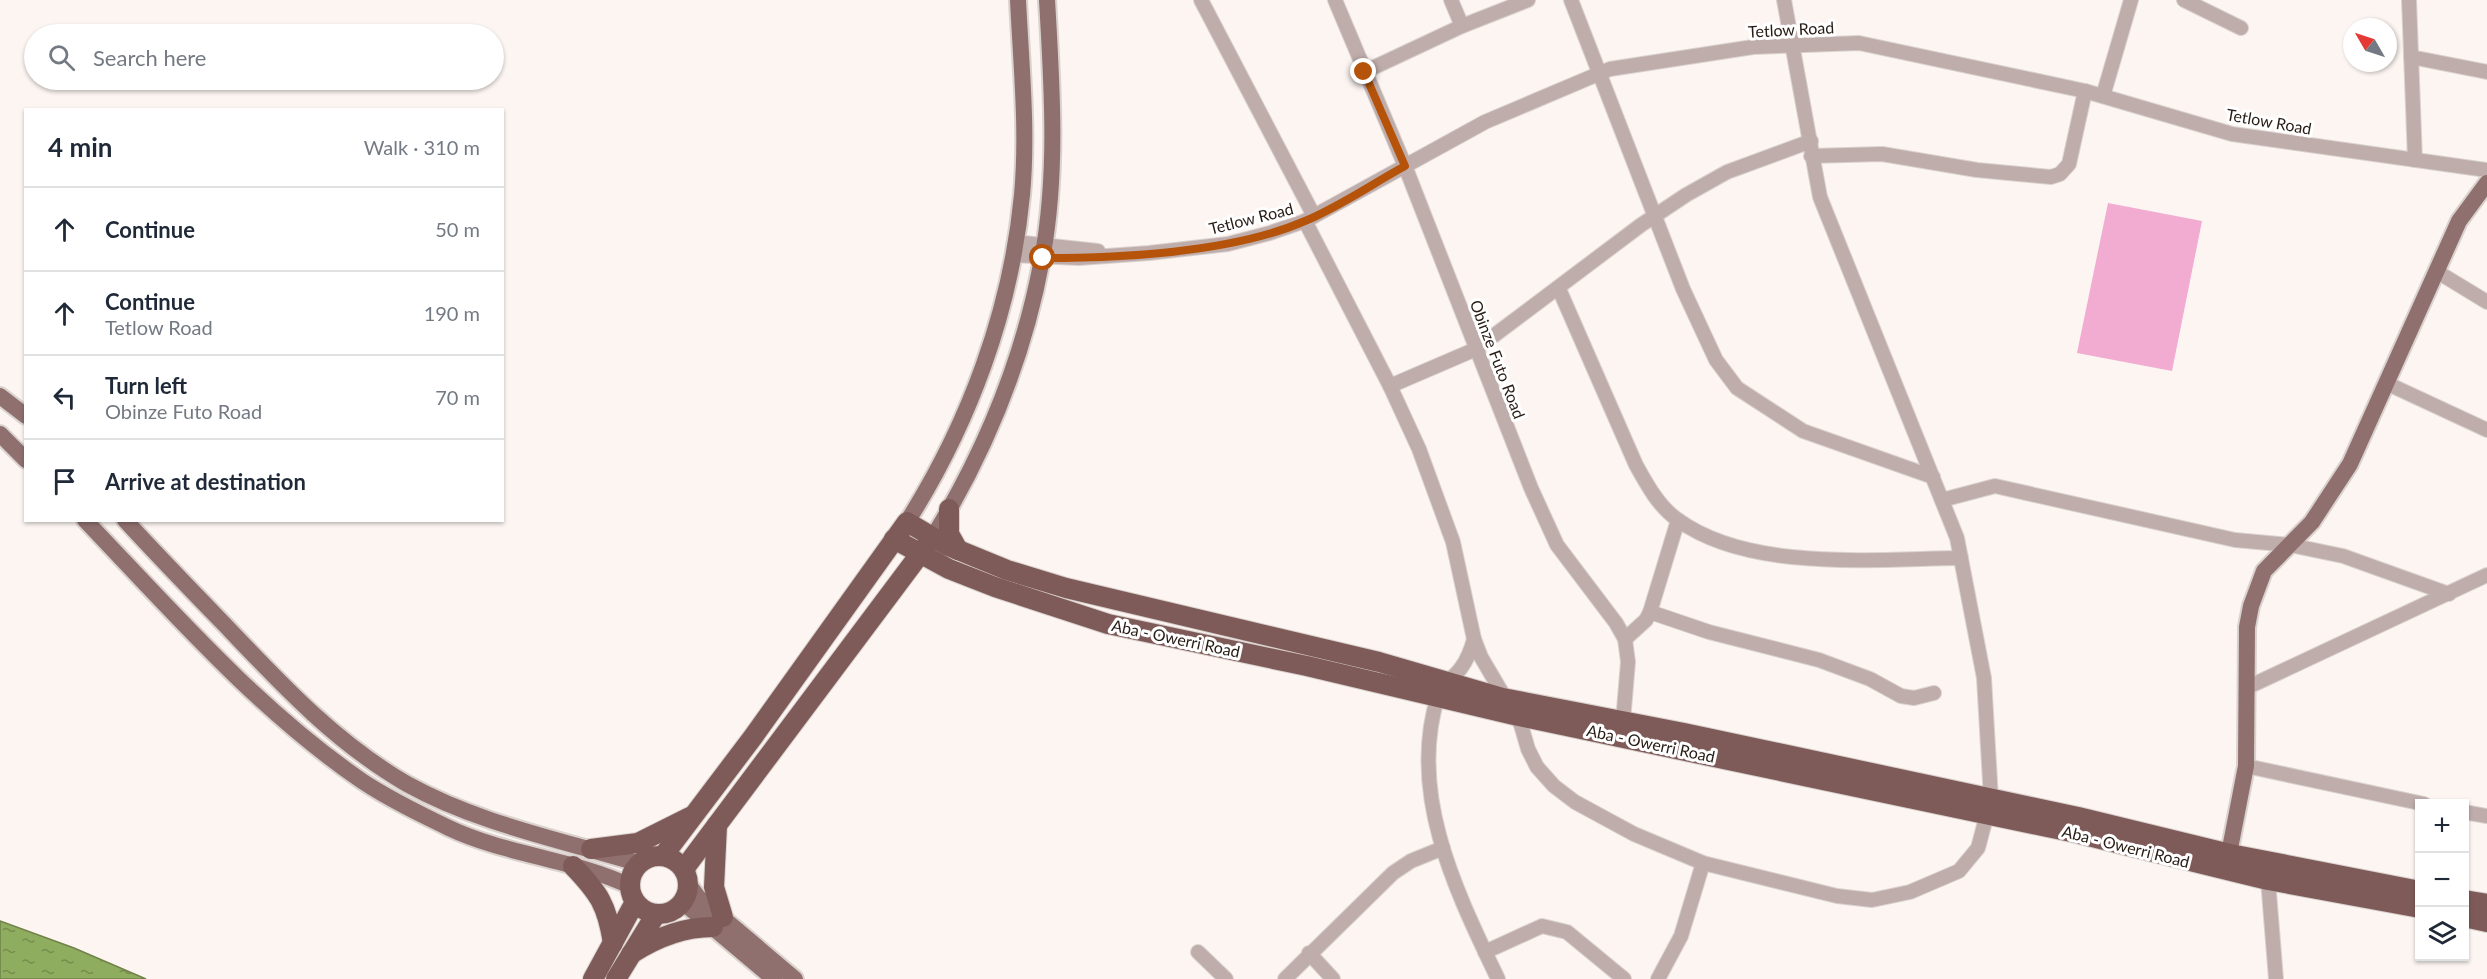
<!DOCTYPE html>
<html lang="en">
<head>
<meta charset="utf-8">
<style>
  body { margin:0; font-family:Lato,sans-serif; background:#f2f2f3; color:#1f2937 }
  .controls { position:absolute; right:18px; bottom:18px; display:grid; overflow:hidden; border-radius:0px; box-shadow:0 2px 4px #0004 }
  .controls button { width:54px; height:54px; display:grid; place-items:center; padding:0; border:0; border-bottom:2px solid #e0e1e3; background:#fff; color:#1f2937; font:30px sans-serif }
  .compass { position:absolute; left:2343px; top:18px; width:54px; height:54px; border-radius:50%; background:#fff; box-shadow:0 2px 4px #0004; rotate:309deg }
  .stop { position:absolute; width:18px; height:18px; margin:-14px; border:4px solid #b45309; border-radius:50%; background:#fff }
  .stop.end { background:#b45309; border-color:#fff; box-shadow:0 2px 6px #0008 }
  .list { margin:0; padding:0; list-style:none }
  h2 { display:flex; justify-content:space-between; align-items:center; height:78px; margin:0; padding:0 24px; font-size:26px }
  h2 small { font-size:20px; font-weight:400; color:#747a83 }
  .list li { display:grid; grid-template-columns:39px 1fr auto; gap:18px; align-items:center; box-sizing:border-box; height:84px; padding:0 24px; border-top:2px solid #e0e1e3 }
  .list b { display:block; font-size:22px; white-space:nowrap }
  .list p { margin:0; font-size:20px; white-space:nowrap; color:#747a83 }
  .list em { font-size:20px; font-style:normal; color:#747a83 }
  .icon { flex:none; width:33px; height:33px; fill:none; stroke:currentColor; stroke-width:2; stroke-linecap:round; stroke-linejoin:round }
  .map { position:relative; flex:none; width:2487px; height:979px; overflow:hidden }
  .search { position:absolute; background:#fff; box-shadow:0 2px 4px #0004; left:24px; top:24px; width:480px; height:66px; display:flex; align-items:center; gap:15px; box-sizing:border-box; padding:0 21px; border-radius:33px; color:#747a83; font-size:22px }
  .panel { position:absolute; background:#fff; box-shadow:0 2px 4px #0004; left:24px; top:108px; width:480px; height:414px; border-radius:0px }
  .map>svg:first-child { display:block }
  .pitch { fill:#f2acd1 }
  .water { fill:url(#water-ripples); stroke:#708248; stroke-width:1.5 }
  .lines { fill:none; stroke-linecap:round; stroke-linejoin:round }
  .minor-casing { stroke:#dad2ce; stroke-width:16 }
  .major-casing { stroke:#dad2ce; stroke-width:20 }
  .highway-casing { stroke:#dad2ce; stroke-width:22 }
  .minor { stroke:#bfadac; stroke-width:14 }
  .major { stroke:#8f706f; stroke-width:16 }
  .highway { stroke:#7e5b59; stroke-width:20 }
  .route { stroke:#b45309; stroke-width:8 }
  .labels { text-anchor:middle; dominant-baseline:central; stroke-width:6; stroke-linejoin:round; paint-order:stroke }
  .street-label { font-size:16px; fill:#271c14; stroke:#fff }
</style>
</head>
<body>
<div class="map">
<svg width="2487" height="979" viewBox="0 0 2487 979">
  <defs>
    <pattern id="water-ripples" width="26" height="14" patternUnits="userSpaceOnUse" patternTransform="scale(1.5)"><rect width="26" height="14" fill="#8fad5f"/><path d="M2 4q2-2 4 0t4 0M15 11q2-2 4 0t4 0" fill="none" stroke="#758c4d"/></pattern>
  </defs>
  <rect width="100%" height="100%" fill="#fcf5f1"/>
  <polygon class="pitch" points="2108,203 2202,221 2172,371 2077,353"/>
  <polygon class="water" points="0,921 74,948 146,979 0,979"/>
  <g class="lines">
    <g class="minor-casing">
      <g id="minor">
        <polyline points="1201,0 1314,216"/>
        <polyline points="1335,0 1405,166 1531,488 1557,545 1616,623 1625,639 1628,662 1623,721"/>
        <polyline points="1451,0 1462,26"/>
        <polyline points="1571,0 1683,289 1716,360 1737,388 1803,431 1933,477"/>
        <polyline points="2184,0 2241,28"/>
        <polyline points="2409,0 2415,160"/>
        <polyline points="2411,57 2487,72"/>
        <polyline points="1364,72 1462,26 1528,0"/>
        <polyline points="2103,96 2131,0"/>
        <polyline points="1811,156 1882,154 1977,170 2051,177 2060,174 2069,164 2085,91"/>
        <polyline points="1305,221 1390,386 1419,449 1453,542 1474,639 1481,657 1521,725 1528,749 1537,767 1554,786 1575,802 1634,834 1703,863 1837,896 1872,900 1910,892 1959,871 1978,848 1991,799 1984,678 1957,538 1820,197 1784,0"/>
        <polyline points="1015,242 1098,251"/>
        <polyline points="1013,255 1079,258 1149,253 1228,244 1270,233 1305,221 1485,122 1610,69 1753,47 1859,43 2085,91 2232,134 2487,170"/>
        <polyline points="2436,271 2487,302"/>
        <path d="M1559,289l77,176c11,20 23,42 42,55 72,52 197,39 283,38"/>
        <polyline points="2386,383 2487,430"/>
        <polyline points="1390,386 1476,349 1641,225 1686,195 1727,172 1811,141"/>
        <polyline points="1942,500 1995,486 2235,540 2290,545 2343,556 2449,594"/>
        <polyline points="1650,612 1709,632 1819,660 1870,679 1901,696 1914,698 1934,693"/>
        <path d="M1474,639c-3,11 -7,21 -13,29 -8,11 -18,15 -23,28 -31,98 19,197 60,283"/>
        <polyline points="1625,639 1646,620 1650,612 1678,520"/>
        <polyline points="2246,688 2487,575"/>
        <polyline points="2246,766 2424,804"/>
        <polyline points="2464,812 2487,816"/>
        <polyline points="2268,880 2276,979"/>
        <polyline points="1198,952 1226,979"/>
        <polyline points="1485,952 1542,926 1567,932 1624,979"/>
        <polyline points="1309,953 1333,979"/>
        <polyline points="1285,979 1393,873 1411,861 1443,848"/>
        <polyline points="1658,979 1681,936 1703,863"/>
      </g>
    </g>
    <g class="major-casing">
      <g id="major">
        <polyline points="0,396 26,416"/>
        <polyline points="0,434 26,460"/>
        <path d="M85,520c87,91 172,189 277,261 27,18 58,33 87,47 57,27 124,31 181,58"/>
        <path d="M125,520c33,36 67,71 101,106 56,59 110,117 181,158 72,40 155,56 233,80"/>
        <path d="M907,522c62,-98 104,-211 115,-327 6,-64 -1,-131 -4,-195"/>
        <path d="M933,537c52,-85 91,-180 109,-278 16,-85 10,-173 5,-259"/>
        <polyline points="2227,864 2246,766 2247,627 2251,606 2264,571 2312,522 2350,464 2459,221 2487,183"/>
        <polyline points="689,885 698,897 795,979"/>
        <polyline points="679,907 686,905 774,979"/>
      </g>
    </g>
    <g class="highway-casing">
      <g id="highway">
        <polyline points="949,509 949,534 958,550"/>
        <polyline points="894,539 949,569 995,587 1108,624 1307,666 1514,715 2076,833 2268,880 2420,908"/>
        <polyline points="717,825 714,887 723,917"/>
        <polyline points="591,849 638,843 690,817"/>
        <circle cx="659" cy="885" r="29"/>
        <polyline points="663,856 753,737 907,522 946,545 1007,570 1066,588 1379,662 1503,698 1684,733 2078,817 2230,854 2420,891"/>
        <path d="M573,866c26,27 34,39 40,77"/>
        <polyline points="684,869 929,542"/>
        <polyline points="2464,900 2487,904"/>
        <polyline points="2464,917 2487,922"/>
        <path d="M631,954c26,-17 52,-27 82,-27"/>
        <polyline points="593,979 635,902"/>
        <polyline points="616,979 656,914"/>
      </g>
    </g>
    <use href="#minor" class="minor"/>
    <use href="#major" class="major"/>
    <use href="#highway" class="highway"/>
  </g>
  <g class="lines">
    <path class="route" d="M1043,258c80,0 188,-5 262,-37 34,-14 67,-37 100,-55l-41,-94"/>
  </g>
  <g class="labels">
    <g class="street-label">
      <text transform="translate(1791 29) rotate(-3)">Tetlow Road</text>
      <text transform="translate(2269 121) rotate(10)">Tetlow Road</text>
      <text transform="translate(1251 218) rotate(-14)">Tetlow Road</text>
      <text transform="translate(1498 359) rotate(69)">Obinze Futo Road</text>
      <text transform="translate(1176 638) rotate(12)">Aba - Owerri Road</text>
      <text transform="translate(1651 743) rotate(12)">Aba - Owerri Road</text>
      <text transform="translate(2126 846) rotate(14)">Aba - Owerri Road</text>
    </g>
  </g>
</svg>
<div class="controls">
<button>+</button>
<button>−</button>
<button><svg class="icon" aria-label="layers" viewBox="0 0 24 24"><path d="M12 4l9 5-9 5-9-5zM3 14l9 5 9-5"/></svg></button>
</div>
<svg class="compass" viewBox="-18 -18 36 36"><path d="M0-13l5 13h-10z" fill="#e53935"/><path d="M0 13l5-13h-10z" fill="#747a83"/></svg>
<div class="stop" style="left:1043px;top:258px"></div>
<div class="stop end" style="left:1364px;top:72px"></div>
<div class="search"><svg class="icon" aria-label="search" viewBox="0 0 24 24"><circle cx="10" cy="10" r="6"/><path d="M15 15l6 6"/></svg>Search here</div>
<section class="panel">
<h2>4 min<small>Walk · 310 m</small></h2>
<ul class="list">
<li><svg class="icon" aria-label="ahead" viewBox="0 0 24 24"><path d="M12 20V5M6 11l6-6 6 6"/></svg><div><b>Continue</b></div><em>50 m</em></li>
<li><svg class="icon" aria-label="ahead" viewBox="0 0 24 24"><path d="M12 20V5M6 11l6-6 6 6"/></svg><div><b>Continue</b><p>Tetlow Road</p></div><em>190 m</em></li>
<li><svg class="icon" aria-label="left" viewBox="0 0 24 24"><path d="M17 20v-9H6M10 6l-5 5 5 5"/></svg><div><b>Turn left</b><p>Obinze Futo Road</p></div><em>70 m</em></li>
<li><svg class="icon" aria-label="arrive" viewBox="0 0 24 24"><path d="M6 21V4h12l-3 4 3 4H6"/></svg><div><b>Arrive at destination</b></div></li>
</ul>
</section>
</div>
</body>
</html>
